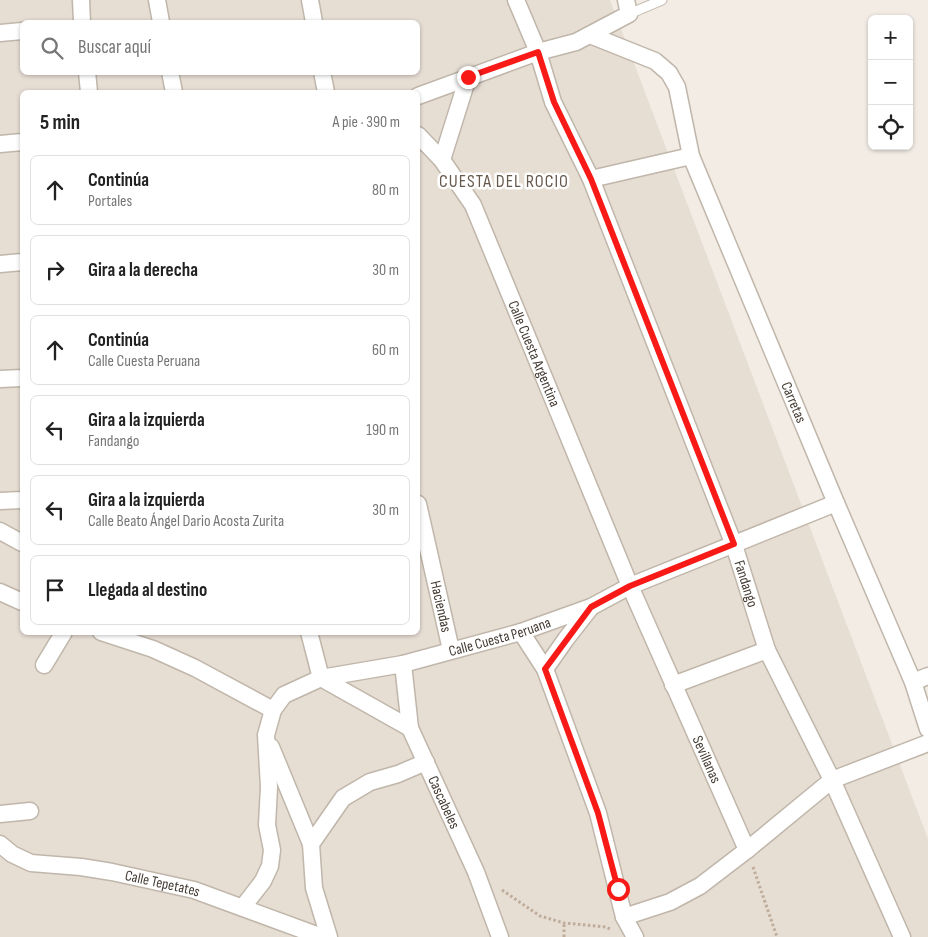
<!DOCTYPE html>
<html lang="es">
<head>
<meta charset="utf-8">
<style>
  body { margin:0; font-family:"Sofia Sans Condensed",sans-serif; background:#f2f2f2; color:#222 }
  .controls { position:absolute; right:15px; top:15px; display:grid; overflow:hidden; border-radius:8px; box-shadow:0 1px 4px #0004 }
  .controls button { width:45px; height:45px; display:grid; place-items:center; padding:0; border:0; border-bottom:1px solid #e0e0e0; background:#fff; color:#222; font:25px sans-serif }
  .stop { position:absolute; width:15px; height:15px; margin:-11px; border:4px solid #f71a17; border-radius:50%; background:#fff }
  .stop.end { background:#f71a17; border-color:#fff; box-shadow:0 1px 5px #0008 }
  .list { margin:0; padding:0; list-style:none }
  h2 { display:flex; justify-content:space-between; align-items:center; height:65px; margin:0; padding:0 20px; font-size:21px }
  h2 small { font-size:16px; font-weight:400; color:#767676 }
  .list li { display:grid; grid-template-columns:32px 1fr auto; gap:15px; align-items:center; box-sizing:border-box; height:70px; margin:0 10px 10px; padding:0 10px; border:1px solid #e0e0e0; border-radius:8px }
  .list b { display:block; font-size:19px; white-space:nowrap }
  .list p { margin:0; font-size:16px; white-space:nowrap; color:#767676 }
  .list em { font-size:16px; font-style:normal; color:#767676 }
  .icon { flex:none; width:28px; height:28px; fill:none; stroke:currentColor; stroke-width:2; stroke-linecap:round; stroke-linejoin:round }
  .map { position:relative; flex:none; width:928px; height:937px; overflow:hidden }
  .search { position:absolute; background:#fff; box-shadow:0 1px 4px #0004; left:20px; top:20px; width:400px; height:55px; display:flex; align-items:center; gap:12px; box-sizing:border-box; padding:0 18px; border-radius:8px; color:#767676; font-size:19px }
  .panel { position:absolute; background:#fff; box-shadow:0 1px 4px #0004; left:20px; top:90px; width:400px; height:545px; border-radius:8px }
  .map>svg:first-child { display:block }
  .residential { fill:#e6ddd3; fill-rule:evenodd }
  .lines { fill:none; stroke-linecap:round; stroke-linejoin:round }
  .service-casing { stroke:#c0b6aa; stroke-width:11 }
  .minor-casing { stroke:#c0b6aa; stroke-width:19 }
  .path { stroke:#bfac99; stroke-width:3; stroke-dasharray:2.5 2.5; stroke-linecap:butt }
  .service { stroke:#fff; stroke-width:9 }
  .minor { stroke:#fff; stroke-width:16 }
  .route { stroke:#f71a17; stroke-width:6 }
  .labels { text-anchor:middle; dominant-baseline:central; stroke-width:5; stroke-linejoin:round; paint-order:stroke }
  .street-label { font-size:15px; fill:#443c34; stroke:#fff }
  .quarter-label { font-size:18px; letter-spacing:1px; fill:#67584c; stroke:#fff }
</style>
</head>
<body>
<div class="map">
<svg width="928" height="937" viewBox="0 0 928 937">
  <rect width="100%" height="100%" fill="#f2ece5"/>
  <path class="residential" d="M0,0h610l318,839v98h-928zM22,22h396v50h-396zM22,92h396v540h-396z"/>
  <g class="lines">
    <g class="service-casing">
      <polyline id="service" points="629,14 662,0"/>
    </g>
    <g class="minor-casing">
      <g id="minor">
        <polyline points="81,0 82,22"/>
        <polyline points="157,0 161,22"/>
        <polyline points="310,0 314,22"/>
        <path id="s1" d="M516,0l22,52 15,50 38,77 143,366 33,105 65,130 70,157"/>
        <polyline points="0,33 22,31"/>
        <path id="s2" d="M590,35l65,26 14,12 8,14 14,69 145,347 77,179 15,47"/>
        <polyline points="87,72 89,92"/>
        <polyline points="170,72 174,92"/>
        <polyline points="322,72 326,92"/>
        <polyline points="418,96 538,52 576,42 629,14 626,0"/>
        <path id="s3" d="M418,135l24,25 31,45 157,381 117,264"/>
        <polyline points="0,144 22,142"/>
        <polyline points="442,160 468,77"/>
        <polyline points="591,179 691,156"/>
        <polyline points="0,264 22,262"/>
        <polyline points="0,379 22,378"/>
        <polyline points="0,501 22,500"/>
        <path id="s4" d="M418,504l33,146"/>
        <polyline points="0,531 22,543"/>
        <polyline points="0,592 22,602"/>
        <polyline points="101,632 153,649 195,668 273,710"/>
        <polyline points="309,632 321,678 410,728"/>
        <polyline points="521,632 545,669 598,813 624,917 635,937"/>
        <path id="s5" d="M403,664l7,64 66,144 24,65"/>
        <polyline points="44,665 64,632"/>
        <polyline points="545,669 566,639 591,607"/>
        <polyline points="913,682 928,676"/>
        <polyline points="673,685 767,650"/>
        <polyline points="271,747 311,844"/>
        <polyline points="0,814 30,811"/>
        <path id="s6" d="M0,844l12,10 19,9 50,4 31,5 82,18 128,47"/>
        <path id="s7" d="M243,907l20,-26 7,-15 2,-16 -5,-25 2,-38 -3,-52 7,-25 11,-15 37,-17 82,-14 118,-32 70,-25 39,-21 206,-83"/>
        <polyline points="624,917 670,902 700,886 747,850 832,780 928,743"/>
        <polyline points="329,937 314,888 311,844 343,798 370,782 398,774 426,762"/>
      </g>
    </g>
    <g class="path">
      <polyline points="753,867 777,937"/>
      <polyline points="502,890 540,916 564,923 606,927 610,929"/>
      <polyline points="564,937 564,923"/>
    </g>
    <use href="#service" class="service"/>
    <use href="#minor" class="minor"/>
  </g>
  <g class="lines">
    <polyline class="route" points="468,77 538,52 554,102 591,179 734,544 630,586 591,607 545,669 598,813 618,889"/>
  </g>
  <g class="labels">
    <g class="street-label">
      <text stroke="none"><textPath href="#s3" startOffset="250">Calle Cuesta Argentina</textPath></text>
      <text stroke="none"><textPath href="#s2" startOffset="442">Carretas</textPath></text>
      <text stroke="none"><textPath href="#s1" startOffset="628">Fandango</textPath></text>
      <text stroke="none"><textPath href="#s4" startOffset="105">Haciendas</textPath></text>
      <text stroke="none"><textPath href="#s7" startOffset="450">Calle Cuesta Peruana</textPath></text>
      <text stroke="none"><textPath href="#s3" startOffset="691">Sevillanas</textPath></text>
      <text stroke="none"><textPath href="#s5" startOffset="146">Cascabeles</textPath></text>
      <text stroke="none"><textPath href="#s6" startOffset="170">Calle Tepetates</textPath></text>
    </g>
    <g class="quarter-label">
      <text x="504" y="181">CUESTA DEL ROCIO</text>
    </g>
  </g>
</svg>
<div class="controls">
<button>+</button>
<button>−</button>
<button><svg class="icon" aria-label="locate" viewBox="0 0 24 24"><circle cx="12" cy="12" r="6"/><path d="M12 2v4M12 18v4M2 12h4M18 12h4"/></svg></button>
</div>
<div class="stop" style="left:618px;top:889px"></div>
<div class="stop end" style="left:468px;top:77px"></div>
<div class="search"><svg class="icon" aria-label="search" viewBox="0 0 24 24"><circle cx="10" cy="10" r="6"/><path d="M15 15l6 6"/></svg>Buscar aquí</div>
<section class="panel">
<h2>5 min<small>A pie · 390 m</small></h2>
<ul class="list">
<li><svg class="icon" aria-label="ahead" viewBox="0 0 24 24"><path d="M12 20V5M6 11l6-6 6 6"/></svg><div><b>Continúa</b><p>Portales</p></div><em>80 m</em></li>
<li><svg class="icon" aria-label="right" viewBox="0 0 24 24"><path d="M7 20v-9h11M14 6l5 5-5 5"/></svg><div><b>Gira a la derecha</b></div><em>30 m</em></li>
<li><svg class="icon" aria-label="ahead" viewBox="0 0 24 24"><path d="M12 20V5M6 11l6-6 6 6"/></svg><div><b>Continúa</b><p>Calle Cuesta Peruana</p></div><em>60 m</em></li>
<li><svg class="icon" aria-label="left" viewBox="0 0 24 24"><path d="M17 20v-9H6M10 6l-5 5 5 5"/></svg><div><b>Gira a la izquierda</b><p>Fandango</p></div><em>190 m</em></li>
<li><svg class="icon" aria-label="left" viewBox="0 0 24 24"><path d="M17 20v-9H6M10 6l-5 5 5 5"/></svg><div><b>Gira a la izquierda</b><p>Calle Beato Ángel Dario Acosta Zurita</p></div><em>30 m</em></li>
<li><svg class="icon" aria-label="arrive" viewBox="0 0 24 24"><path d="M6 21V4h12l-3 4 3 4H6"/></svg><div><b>Llegada al destino</b></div></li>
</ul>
</section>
</div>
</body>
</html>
